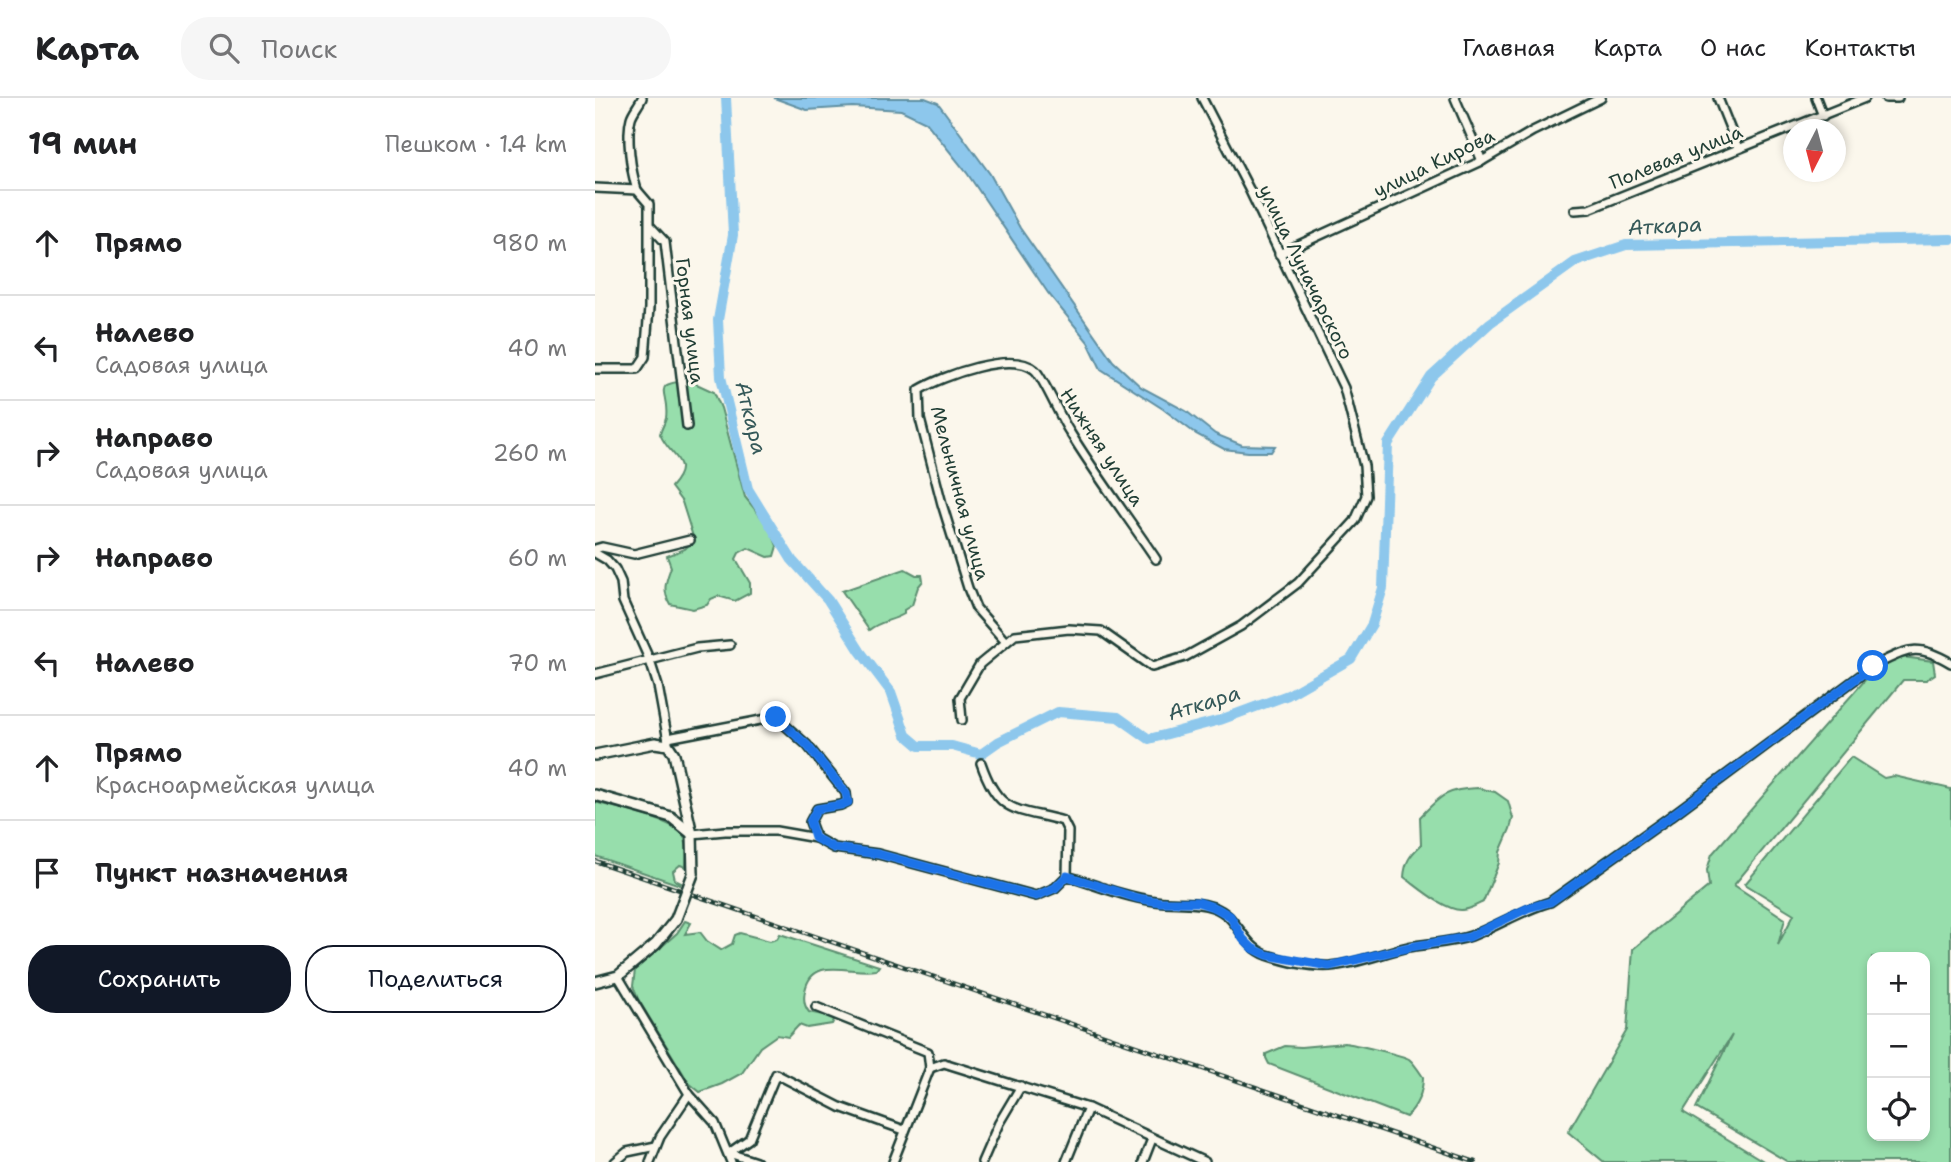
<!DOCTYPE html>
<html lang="ru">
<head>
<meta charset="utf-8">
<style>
  body { margin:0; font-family:"Shantell Sans",sans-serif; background:#f6f6f6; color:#202124 }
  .controls { position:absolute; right:21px; bottom:21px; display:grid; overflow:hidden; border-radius:14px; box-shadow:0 4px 10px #0003 }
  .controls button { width:63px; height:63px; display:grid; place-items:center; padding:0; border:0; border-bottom:2px solid #e0e0e0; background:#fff; color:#202124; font:35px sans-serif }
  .compass { position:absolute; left:1188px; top:21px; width:63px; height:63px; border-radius:50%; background:#fff; box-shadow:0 4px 10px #0003; rotate:186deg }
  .stop { position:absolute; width:21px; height:21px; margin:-16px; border:5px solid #1a73e8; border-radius:50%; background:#fff }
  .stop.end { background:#1a73e8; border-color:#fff; box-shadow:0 2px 7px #0008 }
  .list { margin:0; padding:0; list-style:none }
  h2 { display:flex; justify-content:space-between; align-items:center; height:91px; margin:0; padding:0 28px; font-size:30px }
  h2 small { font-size:23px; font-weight:400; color:#757577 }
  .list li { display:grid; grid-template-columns:46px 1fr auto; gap:21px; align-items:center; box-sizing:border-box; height:105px; padding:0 28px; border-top:2px solid #e0e0e0 }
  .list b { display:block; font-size:26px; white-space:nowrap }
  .list p { margin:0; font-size:23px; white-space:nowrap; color:#757577 }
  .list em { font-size:23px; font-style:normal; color:#757577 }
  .actions { display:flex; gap:14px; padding:21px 28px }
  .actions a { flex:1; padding:16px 0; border:2px solid #111827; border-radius:28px; text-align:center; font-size:24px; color:#111827 }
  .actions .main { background:#111827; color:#fff }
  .icon { flex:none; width:38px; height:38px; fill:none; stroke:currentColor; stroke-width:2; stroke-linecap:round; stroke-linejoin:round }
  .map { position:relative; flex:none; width:1356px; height:1064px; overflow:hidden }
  header { display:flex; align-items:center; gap:42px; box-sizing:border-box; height:98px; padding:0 35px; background:#fff; border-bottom:2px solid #e0e0e0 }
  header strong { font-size:33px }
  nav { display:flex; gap:38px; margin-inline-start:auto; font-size:24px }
  .search { width:490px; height:63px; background:#f6f6f6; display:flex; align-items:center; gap:18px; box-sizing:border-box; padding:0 24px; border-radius:28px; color:#757577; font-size:26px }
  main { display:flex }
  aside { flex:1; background:#fff }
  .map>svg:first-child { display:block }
  .green { fill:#97deac; stroke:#5b8e70; stroke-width:2; fill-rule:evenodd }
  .water { fill:#8dc7ec; stroke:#6190a2; stroke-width:2 }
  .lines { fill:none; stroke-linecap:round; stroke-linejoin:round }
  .river { stroke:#8dc7ec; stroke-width:10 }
  .minor-casing { stroke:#1f3d34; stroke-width:12 }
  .tertiary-casing { stroke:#1f3d34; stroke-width:14 }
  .minor { stroke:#fbf7ec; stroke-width:7 }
  .tertiary { stroke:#fbf7ec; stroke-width:9 }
  .rail-casing { stroke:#1f3d34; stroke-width:4.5 }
  .rail { stroke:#fbf7ec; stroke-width:2; stroke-dasharray:5; stroke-linecap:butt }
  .tertiary-bridge-casing { stroke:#1f3d34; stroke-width:14; stroke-linecap:butt }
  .tertiary-bridge { stroke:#fbf7ec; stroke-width:9 }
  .route { stroke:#1a73e8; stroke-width:9 }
  .labels { text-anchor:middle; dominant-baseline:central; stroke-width:6; stroke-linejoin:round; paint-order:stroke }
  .street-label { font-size:19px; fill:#1f3d34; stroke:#fbf7ec }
  .water-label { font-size:21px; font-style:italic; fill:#355959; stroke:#fbf7ec }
</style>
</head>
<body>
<header>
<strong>Карта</strong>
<div class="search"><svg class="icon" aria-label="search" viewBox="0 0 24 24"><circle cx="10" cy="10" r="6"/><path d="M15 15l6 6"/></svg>Поиск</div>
<nav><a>Главная</a><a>Карта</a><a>О нас</a><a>Контакты</a></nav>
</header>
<main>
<aside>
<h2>19 мин<small>Пешком · 1.4 km</small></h2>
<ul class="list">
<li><svg class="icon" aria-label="ahead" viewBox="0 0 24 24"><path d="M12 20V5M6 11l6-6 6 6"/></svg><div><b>Прямо</b></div><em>980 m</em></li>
<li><svg class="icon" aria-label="left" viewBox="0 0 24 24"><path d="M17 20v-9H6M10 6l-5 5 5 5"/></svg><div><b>Налево</b><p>Садовая улица</p></div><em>40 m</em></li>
<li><svg class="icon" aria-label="right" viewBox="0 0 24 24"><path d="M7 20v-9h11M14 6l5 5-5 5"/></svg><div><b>Направо</b><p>Садовая улица</p></div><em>260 m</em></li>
<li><svg class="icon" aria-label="right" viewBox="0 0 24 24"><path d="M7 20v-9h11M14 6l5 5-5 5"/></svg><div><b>Направо</b></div><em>60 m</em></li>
<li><svg class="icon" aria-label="left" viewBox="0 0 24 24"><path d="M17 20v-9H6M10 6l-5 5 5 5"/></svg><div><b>Налево</b></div><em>70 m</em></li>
<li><svg class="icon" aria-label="ahead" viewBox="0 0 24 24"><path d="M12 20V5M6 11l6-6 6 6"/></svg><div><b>Прямо</b><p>Красноармейская улица</p></div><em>40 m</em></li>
<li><svg class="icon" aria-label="arrive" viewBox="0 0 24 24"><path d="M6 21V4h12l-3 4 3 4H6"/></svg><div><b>Пункт назначения</b></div></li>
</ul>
<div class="actions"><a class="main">Сохранить</a><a>Поделиться</a></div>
</aside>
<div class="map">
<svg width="1356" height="1064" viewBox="0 0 1356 1064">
  <rect width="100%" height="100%" fill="#fbf7ec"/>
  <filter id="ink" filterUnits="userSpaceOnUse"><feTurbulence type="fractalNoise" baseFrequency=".0143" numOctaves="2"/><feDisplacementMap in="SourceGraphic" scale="14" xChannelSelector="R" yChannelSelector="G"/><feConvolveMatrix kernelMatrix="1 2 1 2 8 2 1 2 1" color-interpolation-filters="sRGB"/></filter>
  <g filter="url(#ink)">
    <g class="green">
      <path d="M95,283l24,11 7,16 24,89 25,31 7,18 -3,10 -6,1 -20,-9 -9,5 -3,6 14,24v10l-15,8 -17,-5 -7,3 -4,6 -14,4 -23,-5c-8,-14 -4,-23 1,-37l-4,-11 18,-7 9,-9 -12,-38 -11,-15c24,-27 -1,-28 -11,-53 1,-5 5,-11 6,-16 4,-26 -18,-35 24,-37z"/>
      <path d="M310,471l11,6h6l1,6 -5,6 -6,18 -8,5v4c-12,7 -24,7 -35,16l-27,-39z"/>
      <path d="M1292,557l46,6 2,13 -9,6h-23l-169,205 51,34 -7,26 16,-31 -49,-30 106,-127 33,21 10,-2 57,13v373h-163l-92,-54 36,-73 -49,77 82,50h-161l-36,-30 59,-102 6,-81 76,-63 -2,-16 5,-16zM1277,859h53v179h-53z"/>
      <path d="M883,690l17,4 13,9 5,17 -3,11 -10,23 -1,11 -16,39c-6,3 -14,8 -21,8 -17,1 -44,-23 -58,-33 1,-15 6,-22 17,-32l-1,-28c21,-22 27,-28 58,-29z"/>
      <path d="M0,704c19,6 78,17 88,33 6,9 3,22 3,32l-6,-2 -7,6 2,9 6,3 -1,2 -85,-29z"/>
      <path d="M90,823l6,2 -6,11 15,-2 7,9 14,9 11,-6 3,-9 5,-2 30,8 7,-2 3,-5 99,32 -3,4c-24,5 -64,-16 -71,21 -2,9 -1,15 4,21l23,5 2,3 -2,4 -25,4 -8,-3 -11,12 -11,-2 -17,12 -18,26 -20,11 -22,8 -11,-9 -51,-84 -5,-13 2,-16 42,-37z"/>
      <path d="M749,945c10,1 58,12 65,16 5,4 10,12 14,18 0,16 -6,29 -17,40l-137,-53 -3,-6v-4l19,-8 16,1z"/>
    </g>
    <polygon class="water" points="179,0 330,0 343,5 395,76 425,130 518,263 546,289 591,313 620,336 647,347 680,348 676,354 653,354 629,351 601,336 568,311 506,271 493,244 453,195 372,75 331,24 306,12 258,9 212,12"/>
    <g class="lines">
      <polyline class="river" points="131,0 138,137 123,222 126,279 153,391 197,462 233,502 265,553 296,594 311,637 324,648 357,648 386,656 403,644 463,614 523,619 554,641 625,622 693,597 756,561 777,526 788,490 793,346 836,279 895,225 980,164 1031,147 1356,141"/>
      <g class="minor-casing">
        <g id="minor">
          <polyline points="860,0 887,63"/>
          <polyline points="1123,0 1143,50"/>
          <polyline points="1221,0 1228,18"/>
          <polyline points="1291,0 1303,0"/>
          <polyline points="0,90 42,92 54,106 54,210 50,259 42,271 0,271"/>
          <path d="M42,92c-6,-19 -11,-54 -6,-72 2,-7 8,-13 11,-20"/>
          <polyline points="980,112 994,111 1270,0"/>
          <polyline points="56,129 70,144 92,328"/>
          <polyline points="684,156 887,63 938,33 1006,0"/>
          <polyline points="0,451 7,449 39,456 95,442"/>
          <polyline points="0,455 12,462 20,471 26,484 28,503 55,563 63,588 73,643"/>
          <path d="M410,543l-29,-33 -8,-20 -26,-84 -22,-85 -1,-29c23,-14 93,-40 116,-20 8,7 26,49 34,61 27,44 58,85 87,128"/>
          <polyline points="0,576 102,550 135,547"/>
          <polyline points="367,622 365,600 385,566 420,537 474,531 506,533 557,569 590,559 646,528 703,485 760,423 771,398 769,368 749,290 654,91 607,0"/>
          <polyline points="73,640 181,619 212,647 251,695 252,704 246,707 222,711 215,724 221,740"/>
          <path d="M386,665c18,52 34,45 82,58l5,10 -1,45"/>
          <polyline points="97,736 130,733 181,733 221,740 239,750 283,756 441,798 460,790 472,778"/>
          <path d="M472,778c29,9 58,21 88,25 20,3 38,-1 58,6 26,9 28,38 54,48 18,6 44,12 63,11 26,-2 52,-13 78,-19 21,-4 43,-4 63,-11 27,-10 51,-26 79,-34l117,-83 206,-153c35,-16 42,-24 78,-3"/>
          <polyline points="23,878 94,996 120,1025 136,1064"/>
          <polyline points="221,909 333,954 335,970 349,965 493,1010 610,1064"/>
          <polyline points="134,1055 154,1041 181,976 245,1009 309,1032"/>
          <polyline points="134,1055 161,1064"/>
          <polyline points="20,1064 32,1054 61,1048"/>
          <polyline points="55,1064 65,1039 94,996"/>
          <polyline points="298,1064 335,970"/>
          <polyline points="387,1064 404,1025 426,988"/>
          <polyline points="471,1064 493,1010"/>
          <polyline points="548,1064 557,1041"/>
        </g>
      </g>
      <g class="tertiary-casing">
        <g id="tertiary">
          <polyline points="0,657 60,645 73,647 79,656 97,736 98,776"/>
          <polyline points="0,697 76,719 97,736"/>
          <polyline points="0,884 23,878 61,846 81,821"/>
        </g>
      </g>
      <use href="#minor" class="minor"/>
      <use href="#tertiary" class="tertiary"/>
      <g class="rail-casing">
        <polyline id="rail" points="0,763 880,1064"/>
      </g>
      <use href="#rail" class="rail"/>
      <g class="tertiary-bridge-casing">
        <polyline id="tertiary-bridge" points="81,821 98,776"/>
      </g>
      <use href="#tertiary-bridge" class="tertiary-bridge"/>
    </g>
  </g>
  <g class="lines" filter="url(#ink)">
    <polyline class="route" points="181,619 212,647 251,695 253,704 246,707 222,711 215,724 220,740 239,750 283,756 441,798 460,790 472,778 542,800 565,804 603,804 621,810 635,818 648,841 657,850 672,857 734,868 815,849 874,839 933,810 955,804 1072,721 1278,568"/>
  </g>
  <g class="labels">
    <g class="street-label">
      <text transform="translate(1081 59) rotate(-22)">Полевая улица</text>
      <text transform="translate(839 65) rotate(-26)">улица Кирова</text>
      <text transform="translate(711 174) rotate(64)">улица Луначарского</text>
      <text transform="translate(95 223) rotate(83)">Горная улица</text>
      <text transform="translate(507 349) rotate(57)">Нижняя улица</text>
      <text transform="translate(365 395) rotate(75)">Мельничная улица</text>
    </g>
    <g class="water-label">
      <text transform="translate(1070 128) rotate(-3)">Аткара</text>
      <text transform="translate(156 320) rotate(76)">Аткара</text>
      <text transform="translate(609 605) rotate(-17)">Аткара</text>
    </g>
  </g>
</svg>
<div class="controls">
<button>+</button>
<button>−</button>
<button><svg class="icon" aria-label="locate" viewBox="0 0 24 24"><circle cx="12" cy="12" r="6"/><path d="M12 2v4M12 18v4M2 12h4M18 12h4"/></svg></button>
</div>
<svg class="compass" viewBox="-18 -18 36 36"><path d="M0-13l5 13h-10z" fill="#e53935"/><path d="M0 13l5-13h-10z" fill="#757577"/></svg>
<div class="stop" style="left:1278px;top:568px"></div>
<div class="stop end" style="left:181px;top:619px"></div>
</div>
</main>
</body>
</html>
